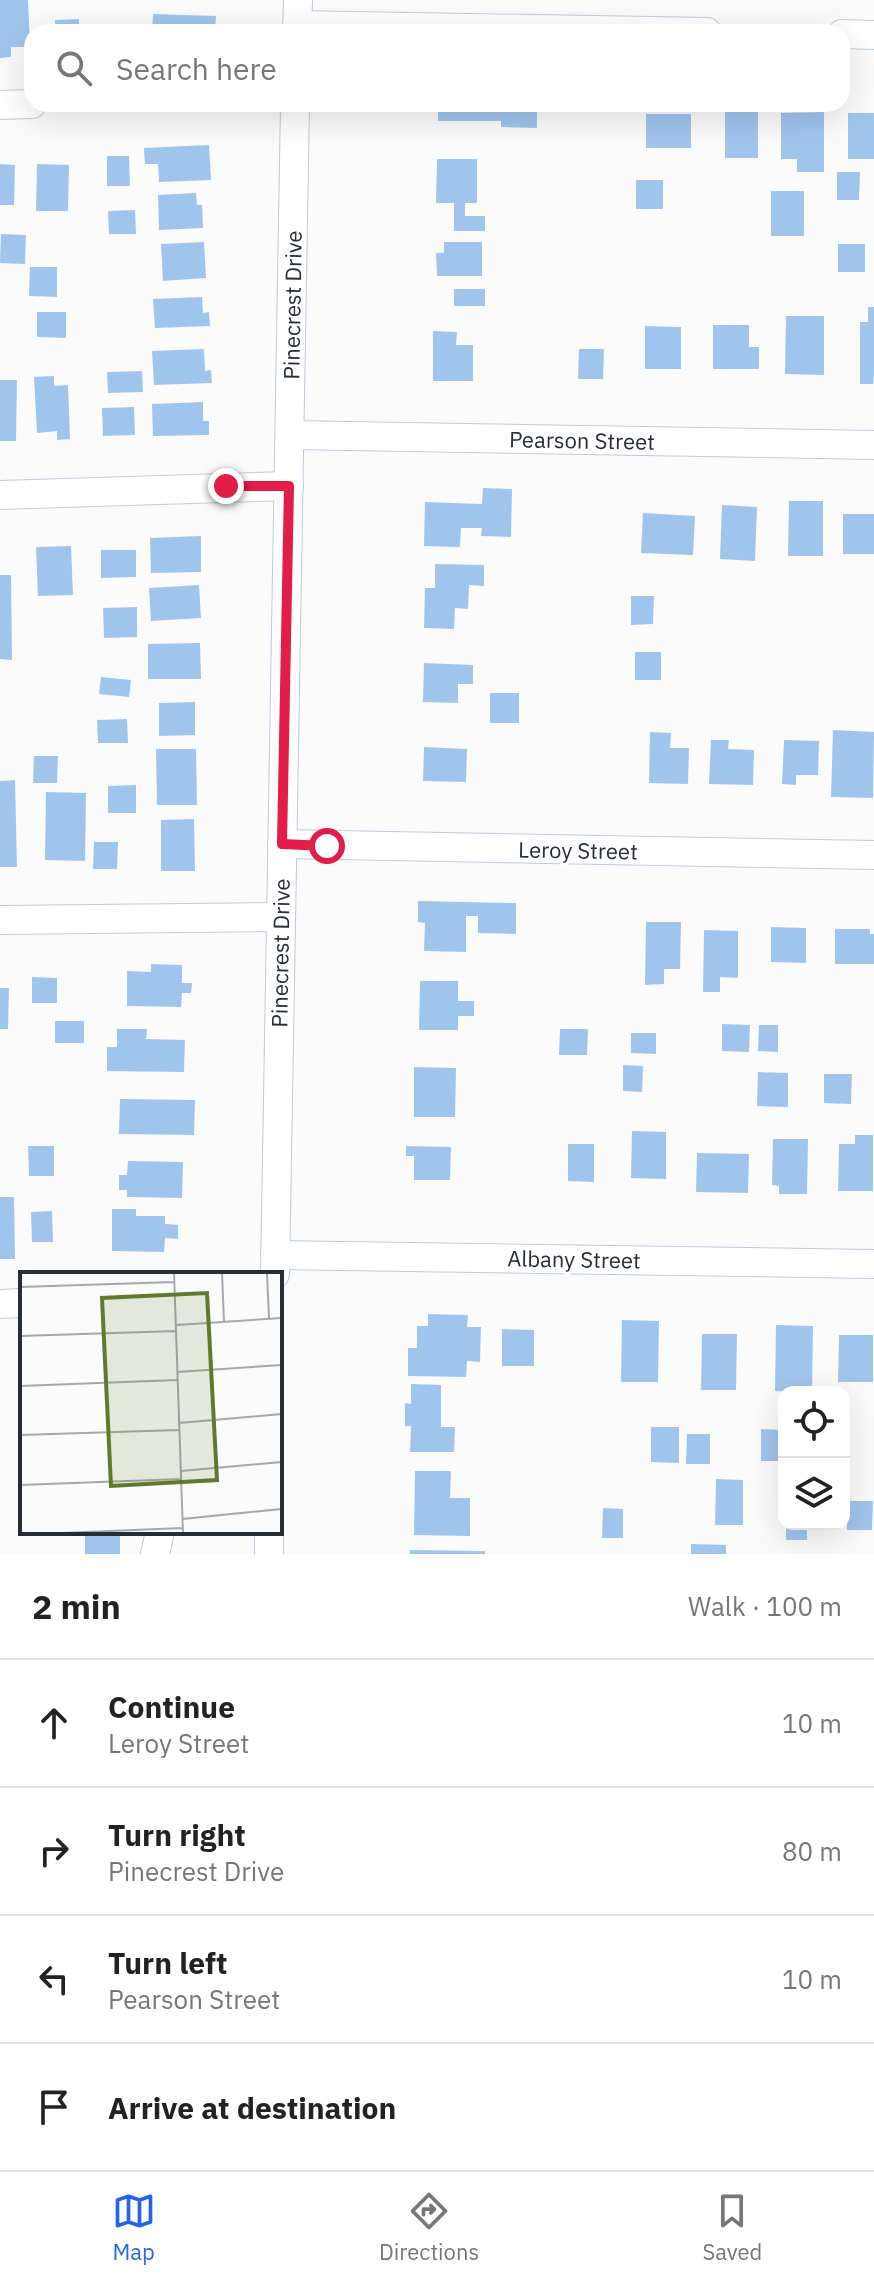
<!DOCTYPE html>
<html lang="en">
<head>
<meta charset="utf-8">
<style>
  body { margin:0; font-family:"IBM Plex Sans",sans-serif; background:#f2f2f2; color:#222 }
  .controls { position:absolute; right:24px; bottom:24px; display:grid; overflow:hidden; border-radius:16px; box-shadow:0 8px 32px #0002 }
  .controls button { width:72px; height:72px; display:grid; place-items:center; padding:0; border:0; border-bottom:2px solid #e0e0e0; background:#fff; color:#222; font:40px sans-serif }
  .stop { position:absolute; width:24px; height:24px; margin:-18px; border:6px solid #e11d48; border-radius:50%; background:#fff }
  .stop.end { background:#e11d48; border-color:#fff; box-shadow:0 2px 8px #0008 }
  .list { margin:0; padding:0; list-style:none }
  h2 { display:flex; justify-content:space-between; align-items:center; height:104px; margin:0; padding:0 32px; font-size:34px }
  h2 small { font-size:26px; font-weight:400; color:#767676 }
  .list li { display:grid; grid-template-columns:52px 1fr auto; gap:24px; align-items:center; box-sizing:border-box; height:128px; padding:0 32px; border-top:2px solid #e0e0e0 }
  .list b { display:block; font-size:30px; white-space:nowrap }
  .list p { margin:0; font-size:26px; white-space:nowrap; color:#767676 }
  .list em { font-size:26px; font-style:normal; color:#767676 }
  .icon { flex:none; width:44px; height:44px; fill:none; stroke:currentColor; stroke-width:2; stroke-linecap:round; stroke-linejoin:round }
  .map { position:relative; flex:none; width:874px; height:1554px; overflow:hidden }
  .search { position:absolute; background:#fff; box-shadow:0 8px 32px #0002; left:24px; right:24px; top:24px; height:88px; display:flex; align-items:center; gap:20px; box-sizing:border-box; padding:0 28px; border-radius:24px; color:#767676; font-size:30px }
  .sheet { height:616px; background:#fff }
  nav { display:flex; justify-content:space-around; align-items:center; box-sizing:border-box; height:112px; border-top:2px solid #e0e0e0; background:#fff; font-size:22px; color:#767676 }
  nav a { display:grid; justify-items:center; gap:4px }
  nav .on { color:#2563eb }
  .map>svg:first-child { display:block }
  .building { fill:#a0c5ed }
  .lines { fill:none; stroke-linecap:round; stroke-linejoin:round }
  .minor-casing { stroke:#b9cbde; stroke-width:30 }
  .minor { stroke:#fff; stroke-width:28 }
  .route { stroke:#e11d48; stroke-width:10 }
  .labels { text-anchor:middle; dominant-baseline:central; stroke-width:6; stroke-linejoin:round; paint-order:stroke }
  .street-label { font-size:22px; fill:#262d35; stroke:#fff }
  .inset-road { fill:none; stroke:#a6a9ac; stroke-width:2 }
  .view { fill:#61792c; fill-opacity:0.15; stroke:#61792c; stroke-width:4 }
  .inset-edge { fill:none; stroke:#262d35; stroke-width:4 }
</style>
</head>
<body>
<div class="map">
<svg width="874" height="1554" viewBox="0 0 874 1554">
  <rect width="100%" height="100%" fill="#fbfbfb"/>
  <g class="building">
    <polygon points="0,0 28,0 30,47 11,47 11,57 0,58"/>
    <polygon points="153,14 216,16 215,32 152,32"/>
    <polygon points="79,19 79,32 56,32 55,20"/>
    <polygon points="438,104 537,104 537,128 501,127 501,121 438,121"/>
    <rect x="725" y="112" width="33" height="46"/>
    <polygon points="824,112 824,172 797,172 797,159 781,159 781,113"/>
    <rect x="848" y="113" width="26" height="46"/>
    <rect x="646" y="114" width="45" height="34"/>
    <polygon points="209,145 211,180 159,182 158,164 145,164 144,148"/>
    <polygon points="107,156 129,156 130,186 107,186"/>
    <polygon points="437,159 477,159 477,203 465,203 465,216 485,216 485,231 454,231 454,203 436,203"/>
    <polygon points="0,164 15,165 14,205 0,205"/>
    <polygon points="37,164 69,165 68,211 36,211"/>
    <polygon points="837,172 860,172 859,200 837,200"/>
    <rect x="636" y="180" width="27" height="29"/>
    <rect x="771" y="191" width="33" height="45"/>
    <polygon points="196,193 197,205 202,205 203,228 159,230 158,195"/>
    <polygon points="135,210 136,234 109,234 108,211"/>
    <polygon points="1,234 26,235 25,264 0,263"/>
    <polygon points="204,242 206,278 163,281 161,244"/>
    <polygon points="444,242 482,242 482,276 437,276 436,253 444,253"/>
    <rect x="838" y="244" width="27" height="28"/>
    <polygon points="30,267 57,267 57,297 29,296"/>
    <rect x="454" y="289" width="31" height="17"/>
    <polygon points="202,297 203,313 209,312 210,326 155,328 153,299"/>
    <polygon points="868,307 874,307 874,375 873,384 860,384 860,322 868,322"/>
    <polygon points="37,312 66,312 66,338 37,337"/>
    <polygon points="786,316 824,316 824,375 785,374"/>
    <polygon points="713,325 749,325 749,347 759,347 759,369 713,369"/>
    <polygon points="645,326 681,327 681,369 645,369"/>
    <polygon points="433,331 457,332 456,345 473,345 473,381 433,381"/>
    <polygon points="204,349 205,371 211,370 212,383 154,385 152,351"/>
    <polygon points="579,349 604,349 603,379 578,379"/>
    <polygon points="142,371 143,392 108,393 107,372"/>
    <polygon points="54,376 54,386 68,385 70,439 57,440 57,431 37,433 34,377"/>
    <polygon points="0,380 17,380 16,441 0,441"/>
    <polygon points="203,402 203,421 209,421 209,435 153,436 152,404"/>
    <polygon points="134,407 135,435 103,436 102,408"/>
    <polygon points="483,488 512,489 511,537 481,536 482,528 461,528 460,547 424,546 425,502 482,504"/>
    <polygon points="789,501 823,501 823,556 788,556"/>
    <polygon points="722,505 757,507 755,561 720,559"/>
    <polygon points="643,513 695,516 693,555 641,553"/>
    <rect x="843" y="514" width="31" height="40"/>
    <polygon points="201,536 201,572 151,573 150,538"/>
    <polygon points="71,546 73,595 38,596 36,547"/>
    <polygon points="101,550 136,550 136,577 101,578"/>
    <polygon points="435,564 484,565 484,586 469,585 468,609 455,608 454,629 424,628 425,588 435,588"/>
    <polygon points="0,575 11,575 12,660 0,659"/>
    <polygon points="199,585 201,618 151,621 149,588"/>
    <polygon points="631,596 654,596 653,624 631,625"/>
    <polygon points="137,607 137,637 104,638 103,608"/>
    <polygon points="200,643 201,679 148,679 148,644"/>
    <rect x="635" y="652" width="26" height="28"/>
    <polygon points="424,663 473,665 473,684 458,684 458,703 423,702"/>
    <polygon points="101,677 131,680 129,697 99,694"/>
    <rect x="490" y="693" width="29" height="30"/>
    <polygon points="195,702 195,735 159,736 159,703"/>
    <polygon points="127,719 128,743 98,743 97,720"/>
    <polygon points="833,730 874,732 873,798 831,797"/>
    <polygon points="650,732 671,733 670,748 689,748 688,784 649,783"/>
    <polygon points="711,740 729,740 728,749 754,750 753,785 709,784"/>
    <polygon points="784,740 819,741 818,775 796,775 796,785 782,784"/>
    <polygon points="424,747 467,749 466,782 423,781"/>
    <polygon points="156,749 196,749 197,805 157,805"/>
    <polygon points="34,756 58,756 57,783 33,783"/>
    <polygon points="15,780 17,867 0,867 0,781"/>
    <polygon points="136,785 136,813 108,813 108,786"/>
    <polygon points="46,792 86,793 85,861 45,860"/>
    <polygon points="194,819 195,871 161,871 161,820"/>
    <polygon points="94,842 118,842 117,869 93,869"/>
    <polygon points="418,901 516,903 516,934 478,933 478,916 466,916 466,952 424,951 425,923 418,922"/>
    <polygon points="646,922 681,922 680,969 664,969 664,984 645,985"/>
    <polygon points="771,927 806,928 806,963 771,962"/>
    <polygon points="835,929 870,929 870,934 874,934 874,964 835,964"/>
    <polygon points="704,930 738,931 738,978 720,977 720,992 703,992"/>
    <polygon points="151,964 182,965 182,983 192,983 191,993 182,993 181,1007 127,1006 127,971 151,972"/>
    <polygon points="32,977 57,978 57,1003 32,1003"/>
    <polygon points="420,981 458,981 458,1001 474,1001 474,1016 458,1016 458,1030 419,1030"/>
    <polygon points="0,988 9,988 8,1029 0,1029"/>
    <rect x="55" y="1021" width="29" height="22"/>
    <polygon points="722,1024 750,1025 749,1052 722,1051"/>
    <polygon points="759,1025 778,1025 778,1052 758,1051"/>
    <polygon points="117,1029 147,1029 146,1039 185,1040 184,1072 107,1071 107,1047 117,1047"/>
    <polygon points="560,1029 588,1029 587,1055 559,1055"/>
    <polygon points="631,1033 656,1033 656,1054 631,1053"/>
    <polygon points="623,1065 643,1066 642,1092 623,1091"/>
    <polygon points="414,1067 456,1068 455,1117 414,1117"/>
    <polygon points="758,1072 788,1073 788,1107 757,1106"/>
    <polygon points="824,1074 852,1074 851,1104 824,1103"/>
    <polygon points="120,1099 195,1100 194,1135 119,1134"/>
    <polygon points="632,1131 666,1132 666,1179 631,1178"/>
    <polygon points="855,1135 873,1135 873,1191 838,1191 839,1144 855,1144"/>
    <polygon points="773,1139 808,1139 807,1194 779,1194 779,1186 772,1185"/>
    <polygon points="568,1144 594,1144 594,1182 568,1181"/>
    <polygon points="28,1146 54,1146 54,1176 29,1176"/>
    <polygon points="406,1146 451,1147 450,1180 414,1180 414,1156 406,1156"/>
    <polygon points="697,1153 749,1154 748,1193 696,1192"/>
    <polygon points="128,1161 183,1162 182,1198 127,1197 127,1190 119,1190 119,1175 127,1175"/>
    <polygon points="0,1197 14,1197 15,1259 0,1259"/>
    <polygon points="112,1209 136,1209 136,1216 165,1216 165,1224 178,1225 178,1239 165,1238 164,1252 112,1251"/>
    <polygon points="52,1211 53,1242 32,1242 31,1212"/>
    <polygon points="428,1314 468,1315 467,1327 481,1327 480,1362 467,1361 466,1377 408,1376 408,1348 417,1348 417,1326 428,1326"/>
    <polygon points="622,1320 659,1321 658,1382 621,1382"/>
    <polygon points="776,1325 813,1326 812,1392 775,1391"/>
    <polygon points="502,1329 534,1330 534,1366 502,1366"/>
    <polygon points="702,1334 737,1334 736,1390 701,1390"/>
    <polygon points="839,1335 873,1335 873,1382 838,1382"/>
    <polygon points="411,1384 441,1385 441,1427 455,1427 454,1452 410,1452 411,1426 405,1426 405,1403 411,1404"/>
    <polygon points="651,1427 679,1427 679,1463 651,1462"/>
    <polygon points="761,1429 784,1430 784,1461 761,1461"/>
    <polygon points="687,1434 710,1434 710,1464 686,1464"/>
    <polygon points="415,1471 451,1471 450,1498 470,1498 470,1536 414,1535"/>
    <polygon points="716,1479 743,1480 743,1525 715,1525"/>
    <polygon points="847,1501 873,1501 872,1530 847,1530"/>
    <polygon points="603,1508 623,1509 623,1538 602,1538"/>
    <rect x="786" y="1524" width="21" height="16"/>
    <rect x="85" y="1532" width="35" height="22"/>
    <polygon points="691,1544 726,1545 726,1554 691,1554"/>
    <polygon points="410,1550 485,1551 485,1554 410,1554"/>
  </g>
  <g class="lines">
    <g class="minor-casing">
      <g id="minor">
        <polyline points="297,25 707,32"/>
        <polyline points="297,32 298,0"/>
        <polyline points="842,34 874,35"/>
        <polyline points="0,105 32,104"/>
        <polyline points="290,435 874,445"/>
        <polyline points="0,495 289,486"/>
        <polyline points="282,844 874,855"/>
        <polyline points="0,920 281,917"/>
        <polyline points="275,1255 874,1264"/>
        <polyline points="275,1274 295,104"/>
        <polyline points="0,1304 22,1303"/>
        <polyline points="155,1554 160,1532"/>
        <polyline points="269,1554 269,1532"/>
      </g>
    </g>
    <use href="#minor" class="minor"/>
  </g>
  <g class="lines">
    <polyline class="route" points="226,486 289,486 282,844 327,846"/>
  </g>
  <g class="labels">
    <g class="street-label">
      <text transform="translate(292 305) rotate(-89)">Pinecrest Drive</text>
      <text transform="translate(582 440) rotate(1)">Pearson Street</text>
      <text transform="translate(578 850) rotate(1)">Leroy Street</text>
      <text transform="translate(280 953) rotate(-89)">Pinecrest Drive</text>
      <text transform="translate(574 1259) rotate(1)">Albany Street</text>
    </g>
  </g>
  <g transform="translate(20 1272)">
    <rect width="262" height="262" fill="#fbfbfb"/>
    <path class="inset-road" d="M154,0l9,262M202,0l2,50M247,0l2,47M0,15l154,-5M157,53l105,-7M0,64l156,-5M157,100l105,-7M0,114l157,-6M159,151l103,-9M0,163l159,-5M161,199l101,-9M0,213l161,-6M162,247l100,-10M16,262l147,-6"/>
    <path class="view" d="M187,21l10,187 -106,6 -9,-188z"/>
    <rect width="262" height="262" class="inset-edge"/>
  </g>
</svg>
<div class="controls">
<button><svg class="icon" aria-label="locate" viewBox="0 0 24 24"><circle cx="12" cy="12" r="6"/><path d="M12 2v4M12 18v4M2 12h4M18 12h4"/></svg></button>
<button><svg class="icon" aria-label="layers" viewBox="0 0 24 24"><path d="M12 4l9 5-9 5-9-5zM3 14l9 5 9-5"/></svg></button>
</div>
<div class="stop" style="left:327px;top:846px"></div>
<div class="stop end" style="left:226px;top:486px"></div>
<div class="search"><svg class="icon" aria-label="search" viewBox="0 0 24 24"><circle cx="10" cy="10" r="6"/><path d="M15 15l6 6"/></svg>Search here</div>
</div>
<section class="sheet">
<h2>2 min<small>Walk · 100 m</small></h2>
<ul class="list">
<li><svg class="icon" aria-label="ahead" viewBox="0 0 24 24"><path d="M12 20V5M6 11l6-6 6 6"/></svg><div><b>Continue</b><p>Leroy Street</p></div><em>10 m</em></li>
<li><svg class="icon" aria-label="right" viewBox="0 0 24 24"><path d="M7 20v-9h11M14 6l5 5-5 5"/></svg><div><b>Turn right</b><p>Pinecrest Drive</p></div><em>80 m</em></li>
<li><svg class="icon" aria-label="left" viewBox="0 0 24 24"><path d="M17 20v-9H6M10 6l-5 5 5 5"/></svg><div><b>Turn left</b><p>Pearson Street</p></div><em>10 m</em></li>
<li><svg class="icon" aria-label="arrive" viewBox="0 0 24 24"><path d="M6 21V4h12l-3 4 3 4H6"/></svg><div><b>Arrive at destination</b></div></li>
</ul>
</section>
<nav>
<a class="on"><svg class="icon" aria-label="map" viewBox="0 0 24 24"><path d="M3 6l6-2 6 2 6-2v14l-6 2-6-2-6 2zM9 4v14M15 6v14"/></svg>Map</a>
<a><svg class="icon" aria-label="directions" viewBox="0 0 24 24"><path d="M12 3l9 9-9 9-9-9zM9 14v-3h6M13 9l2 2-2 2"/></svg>Directions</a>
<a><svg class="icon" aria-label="saved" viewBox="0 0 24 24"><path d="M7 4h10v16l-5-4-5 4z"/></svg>Saved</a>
</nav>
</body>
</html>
